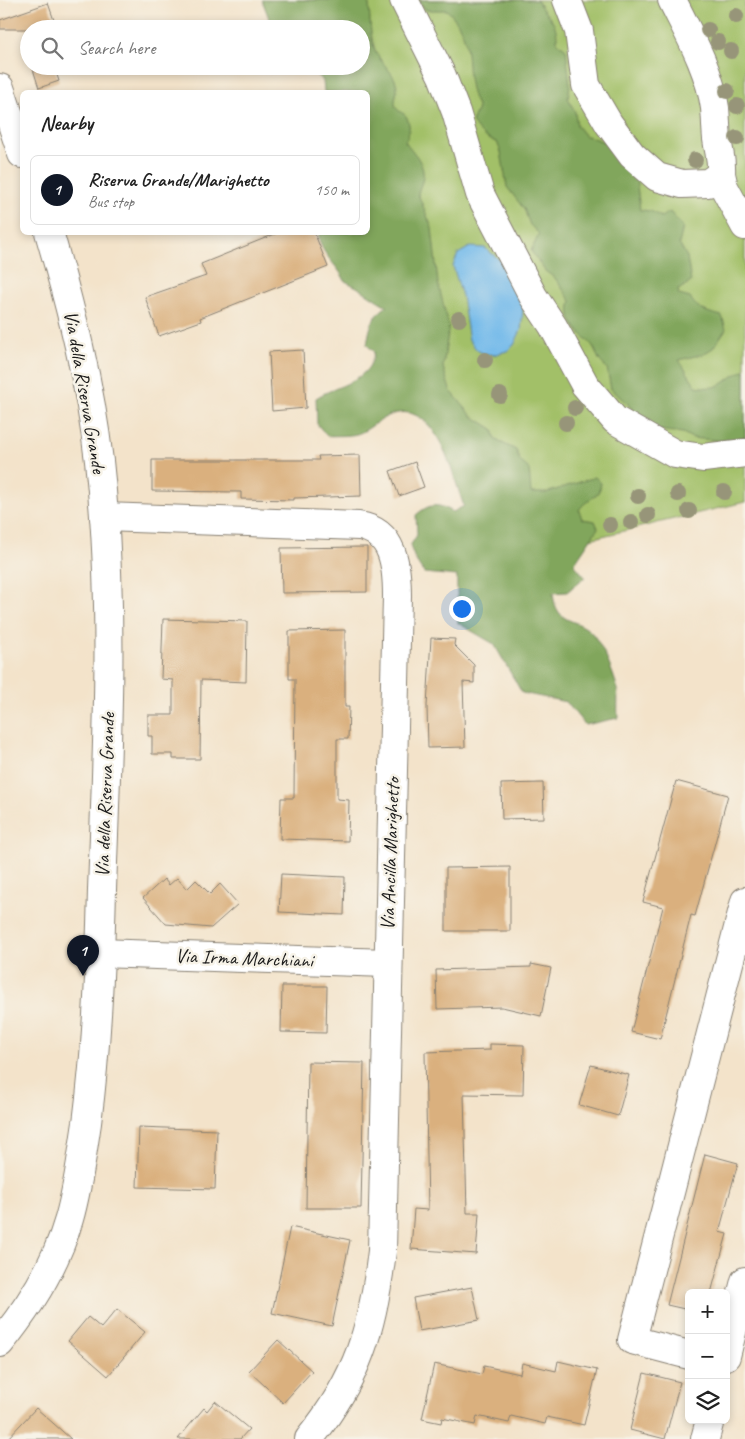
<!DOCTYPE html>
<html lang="en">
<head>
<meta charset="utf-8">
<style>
  body { margin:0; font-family:Caveat,sans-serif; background:#f2f2f2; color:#222 }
  .controls { position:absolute; right:15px; bottom:15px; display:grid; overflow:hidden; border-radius:8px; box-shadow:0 2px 8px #0003 }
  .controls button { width:45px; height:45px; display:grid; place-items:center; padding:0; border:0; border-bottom:1px solid #e0e0e0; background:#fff; color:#222; font:25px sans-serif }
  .you { position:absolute; left:461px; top:608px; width:18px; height:18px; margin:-12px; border:4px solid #fff; border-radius:50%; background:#1a73e8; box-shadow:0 0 0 8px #1a73e833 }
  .badge { display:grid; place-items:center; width:32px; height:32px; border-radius:50%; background:#111827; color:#fff; font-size:16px; font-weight:700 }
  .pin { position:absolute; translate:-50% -41px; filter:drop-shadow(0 1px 2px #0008) }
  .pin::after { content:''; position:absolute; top:26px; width:18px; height:15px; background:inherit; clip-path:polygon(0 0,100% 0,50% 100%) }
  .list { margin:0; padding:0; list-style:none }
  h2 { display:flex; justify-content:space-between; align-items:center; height:65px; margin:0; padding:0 20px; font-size:21px }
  h2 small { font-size:16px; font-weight:400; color:#767676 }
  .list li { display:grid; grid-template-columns:32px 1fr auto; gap:15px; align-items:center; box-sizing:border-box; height:70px; margin:0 10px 10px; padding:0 10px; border:1px solid #e0e0e0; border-radius:8px }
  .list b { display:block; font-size:19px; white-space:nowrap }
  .list p { margin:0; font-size:16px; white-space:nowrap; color:#767676 }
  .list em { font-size:16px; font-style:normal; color:#767676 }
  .icon { flex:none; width:28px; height:28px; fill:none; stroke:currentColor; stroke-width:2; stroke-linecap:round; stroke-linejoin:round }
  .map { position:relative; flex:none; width:745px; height:1439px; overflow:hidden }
  .search { position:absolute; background:#fff; box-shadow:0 2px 8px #0003; left:20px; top:20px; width:350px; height:55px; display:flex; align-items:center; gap:12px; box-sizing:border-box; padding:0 18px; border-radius:28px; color:#767676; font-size:19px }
  .panel { position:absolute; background:#fff; box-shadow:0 2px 8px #0003; left:20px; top:90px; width:350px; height:145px; border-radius:8px }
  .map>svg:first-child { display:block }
  .green { fill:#a2c068; stroke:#5f6e42 }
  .forest { fill:#81a65c; stroke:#4e613c }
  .water { fill:#73baea; stroke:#486b83 }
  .building { fill:#dab07e }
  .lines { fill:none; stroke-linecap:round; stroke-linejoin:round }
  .minor-casing { stroke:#888073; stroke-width:30 }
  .minor { stroke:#fff; stroke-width:28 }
  .tree { fill:#979579 }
  .labels { text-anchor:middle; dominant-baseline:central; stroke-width:5; stroke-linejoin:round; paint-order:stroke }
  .street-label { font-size:20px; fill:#1c1c1c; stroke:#f7f3e8 }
</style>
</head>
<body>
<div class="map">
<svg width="745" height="1439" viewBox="0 0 745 1439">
  <rect width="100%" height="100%" fill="#f7f3e8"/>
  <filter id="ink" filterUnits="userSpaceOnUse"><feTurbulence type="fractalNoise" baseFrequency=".02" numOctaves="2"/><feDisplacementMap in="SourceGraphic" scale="10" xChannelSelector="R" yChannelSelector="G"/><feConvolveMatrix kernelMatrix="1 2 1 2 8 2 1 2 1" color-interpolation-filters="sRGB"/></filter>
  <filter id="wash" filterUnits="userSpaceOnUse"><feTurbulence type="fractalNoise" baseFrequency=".0096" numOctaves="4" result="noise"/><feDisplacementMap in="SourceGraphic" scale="20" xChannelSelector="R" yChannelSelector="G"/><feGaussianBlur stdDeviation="1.12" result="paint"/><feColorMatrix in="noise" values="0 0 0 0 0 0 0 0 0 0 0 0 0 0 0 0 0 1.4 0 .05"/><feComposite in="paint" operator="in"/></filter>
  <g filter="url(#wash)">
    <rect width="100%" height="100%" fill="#f3e3ca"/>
    <polygon class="green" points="298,0 745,0 745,502 590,539 501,594 368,92 361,66 361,29"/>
    <g class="forest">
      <path d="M262,0h104l3,4c1,14 1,33 6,46 5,13 20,23 22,36 1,8 -5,16 0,23 2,3 7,4 9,7 5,9 4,18 -1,25 8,12 20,21 18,37 -1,5 -4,10 -5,16l14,34 6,55 11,44 -6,40 7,23 22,26 21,13 3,11 20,10 4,11 9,8 2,24h15l49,-16 6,6c-1,16 -15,15 -22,27l3,9 13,2 3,7 -24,36 11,13 -18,15 -14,1c3,36 27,22 42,44 9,13 16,31 21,46 3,10 1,24 2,35l-33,7 -19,-23 -44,-9 -28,-49 -36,-21c1,-16 -2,-31 -1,-47l-33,-3 -9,-14 -5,-13 7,-11 -1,-20c14,-12 22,-12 37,-3l11,-6c-12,-31 -27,-111 -76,-90 -10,4 -17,12 -26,16 -9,5 -25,3 -35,4l-10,-12 -1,-26c20,-13 55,-16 58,-46l-7,-7c3,-20 5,-28 20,-39 -15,-8 -26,-18 -42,-25 -7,-16 -28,-30 -26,-48l49,-1v-140h-44l-1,-11 -12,-11 -12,3 -11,-4 -2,-3h75v-37h-88z"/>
      <path d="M418,0h119c9,18 21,19 20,42l9,7 4,36 -2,13 7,14 2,14 7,9 26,9 24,18 6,48 11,1 10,6 9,-5 13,15 -4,17 8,13 4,25 -13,8 1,5 11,3c8,12 18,15 32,18l4,13 -13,19 -10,6 -24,6 17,26c29,6 27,-8 49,-16v67l-21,4 -32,-3 -9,-5 -32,-4 -6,-3 -17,-22 -17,-15 -4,-21c-12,-10 -8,-13 -15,-23 -13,-14 -27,-23 -21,-44l-16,-23 -10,-7 -14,-20 8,-17 -9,-9 -6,-16 -17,-22 -6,-35 -4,-10c-12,-3 -18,-10 -25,-20l6,-14c-19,-36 1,-67 -31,-98h-21z"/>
    </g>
    <polygon class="water" points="470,247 485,248 501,261 524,299 521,330 514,345 507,351 493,355 482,353 477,350 469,340 462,296 453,266 458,254"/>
    <g id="blocks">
      <g class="building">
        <polygon points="48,3 57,29 0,29 0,20"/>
        <polygon points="32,66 54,66 59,81 39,88"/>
        <polygon points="280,232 314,232 328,267 200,318 201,321 159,336 145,297 206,276 201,264"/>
        <polygon points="303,350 306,408 272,411 269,352"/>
        <polygon points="360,455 361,496 294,498 294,500 241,499 241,492 152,491 152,460 319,460 318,456"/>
        <polygon points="415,462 424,487 399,496 390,471"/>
        <polygon points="367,547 367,592 282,593 281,548"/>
        <polygon points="163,619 247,621 246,682 201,680 200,759 173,759 173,754 152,754 152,736 148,736 148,715 173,715 173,680 161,679"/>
        <polygon points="345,630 345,707 349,707 348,739 337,739 337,799 349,800 348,841 280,839 281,798 294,798 295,679 289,679 289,631"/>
        <polygon points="431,638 455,639 454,645 474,665 474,683 463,682 465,747 428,748 427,706"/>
        <polygon points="676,781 728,795 695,916 691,915 660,1039 631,1032 663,907 643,902"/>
        <polygon points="543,783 544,818 502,819 501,784"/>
        <polygon points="510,867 510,931 446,931 446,868"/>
        <polygon points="281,874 345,877 344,915 279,912"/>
        <polygon points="177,878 187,889 196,880 210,894 220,884 238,904 211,928 166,924 143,898 164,879 169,885"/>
        <polygon points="531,964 551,968 541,1016 502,1007 437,1009 436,970 531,967"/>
        <polygon points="282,986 327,986 326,1033 281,1032"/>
        <polygon points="490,1044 524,1045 523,1095 464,1094 467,1213 479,1213 476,1254 411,1249 414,1209 428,1210 425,1052 490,1050"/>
        <polygon points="308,1062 364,1063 361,1208 306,1208"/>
        <polygon points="591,1065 629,1075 618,1116 579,1105"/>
        <polygon points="139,1127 217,1130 215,1189 137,1187"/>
        <polygon points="705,1154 738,1163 719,1232 727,1234 711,1293 689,1293 689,1310 667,1305"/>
        <polygon points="290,1227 350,1240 332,1326 272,1313"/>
        <polygon points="472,1287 479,1320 419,1331 413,1298"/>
        <polygon points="117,1309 145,1332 108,1376 68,1341 88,1317 101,1328"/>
        <polygon points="278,1340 312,1371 283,1403 249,1371"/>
        <polygon points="558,1361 597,1370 584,1425 547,1417 545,1424 511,1416 509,1423 477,1416 475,1425 442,1418 441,1423 422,1419 434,1364 482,1374 484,1366 520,1374 522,1363 556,1371"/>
        <polygon points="644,1373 680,1382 665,1439 630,1430"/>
        <polygon points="215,1401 249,1429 240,1439 178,1439 204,1408 207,1411"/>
        <polygon points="36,1408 71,1439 7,1439"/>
      </g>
    </g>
  </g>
  <g filter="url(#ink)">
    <use href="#blocks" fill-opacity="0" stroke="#888073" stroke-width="1"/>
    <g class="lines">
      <g class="minor-casing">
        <g id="minor">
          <polyline points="404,0 442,76 456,112 480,194 533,296 553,326 585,385 615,420 675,454 703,458 745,453"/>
          <path d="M567,0l12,31 7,54 23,39 23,31 25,22 25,7 26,-1 13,-9c1,-17 -2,-20 -4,-35 -1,-10 -1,-20 -2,-31 -5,-37 -26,-74 -43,-108"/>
          <polyline points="0,88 22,154"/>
          <polyline points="721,174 724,187 745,226"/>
          <path d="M104,517l255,9c35,5 38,41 38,70l-15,655c-9,76 -24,128 -73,188"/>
          <polyline points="100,953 387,963"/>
          <path d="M0,1343c30,-37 56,-78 69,-124 9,-31 13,-64 18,-96 10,-77 13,-155 15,-233 5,-143 13,-287 -3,-429 -9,-78 -28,-153 -50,-229"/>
          <polyline points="689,1355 632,1340 745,901"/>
          <polyline points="726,1356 745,1281"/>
          <polyline points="705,1439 710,1420"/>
        </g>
      </g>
      <use href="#minor" class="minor"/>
    </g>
    <g class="tree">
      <circle cx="736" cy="16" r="8"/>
      <circle cx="708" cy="30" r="8"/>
      <circle cx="718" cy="42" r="8"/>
      <circle cx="731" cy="51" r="8"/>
      <circle cx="727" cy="91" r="8"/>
      <circle cx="737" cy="106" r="8"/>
      <circle cx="737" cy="138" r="8"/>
      <circle cx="695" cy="160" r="8"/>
      <circle cx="459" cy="319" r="8"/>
      <circle cx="485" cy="360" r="8"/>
      <circle cx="500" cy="395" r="8"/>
      <circle cx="575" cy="408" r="8"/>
      <circle cx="566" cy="423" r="8"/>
      <circle cx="724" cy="492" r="8"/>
      <circle cx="678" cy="494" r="8"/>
      <circle cx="638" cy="496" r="8"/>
      <circle cx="689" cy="511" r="8"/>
      <circle cx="648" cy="515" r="8"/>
      <circle cx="631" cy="522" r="8"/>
      <circle cx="610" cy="525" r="8"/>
    </g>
  </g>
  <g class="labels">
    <g class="street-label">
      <text transform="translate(85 392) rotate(80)">Via della Riserva Grande</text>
      <text transform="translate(105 795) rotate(-88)">Via della Riserva Grande</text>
      <text transform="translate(390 854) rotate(-88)">Via Ancilla Marighetto</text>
      <text transform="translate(244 958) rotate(2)">Via Irma Marchiani</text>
    </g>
  </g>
</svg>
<div class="controls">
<button>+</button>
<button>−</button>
<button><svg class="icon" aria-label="layers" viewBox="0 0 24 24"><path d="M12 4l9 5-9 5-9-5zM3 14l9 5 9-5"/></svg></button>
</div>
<div class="you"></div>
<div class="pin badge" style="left:83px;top:976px">1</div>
<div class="search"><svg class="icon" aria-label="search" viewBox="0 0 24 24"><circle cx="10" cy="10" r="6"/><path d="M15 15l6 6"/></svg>Search here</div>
<section class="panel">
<h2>Nearby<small></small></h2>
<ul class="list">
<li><span class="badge">1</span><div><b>Riserva Grande/Marighetto</b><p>Bus stop</p></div><em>150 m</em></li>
</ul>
</section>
</div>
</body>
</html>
